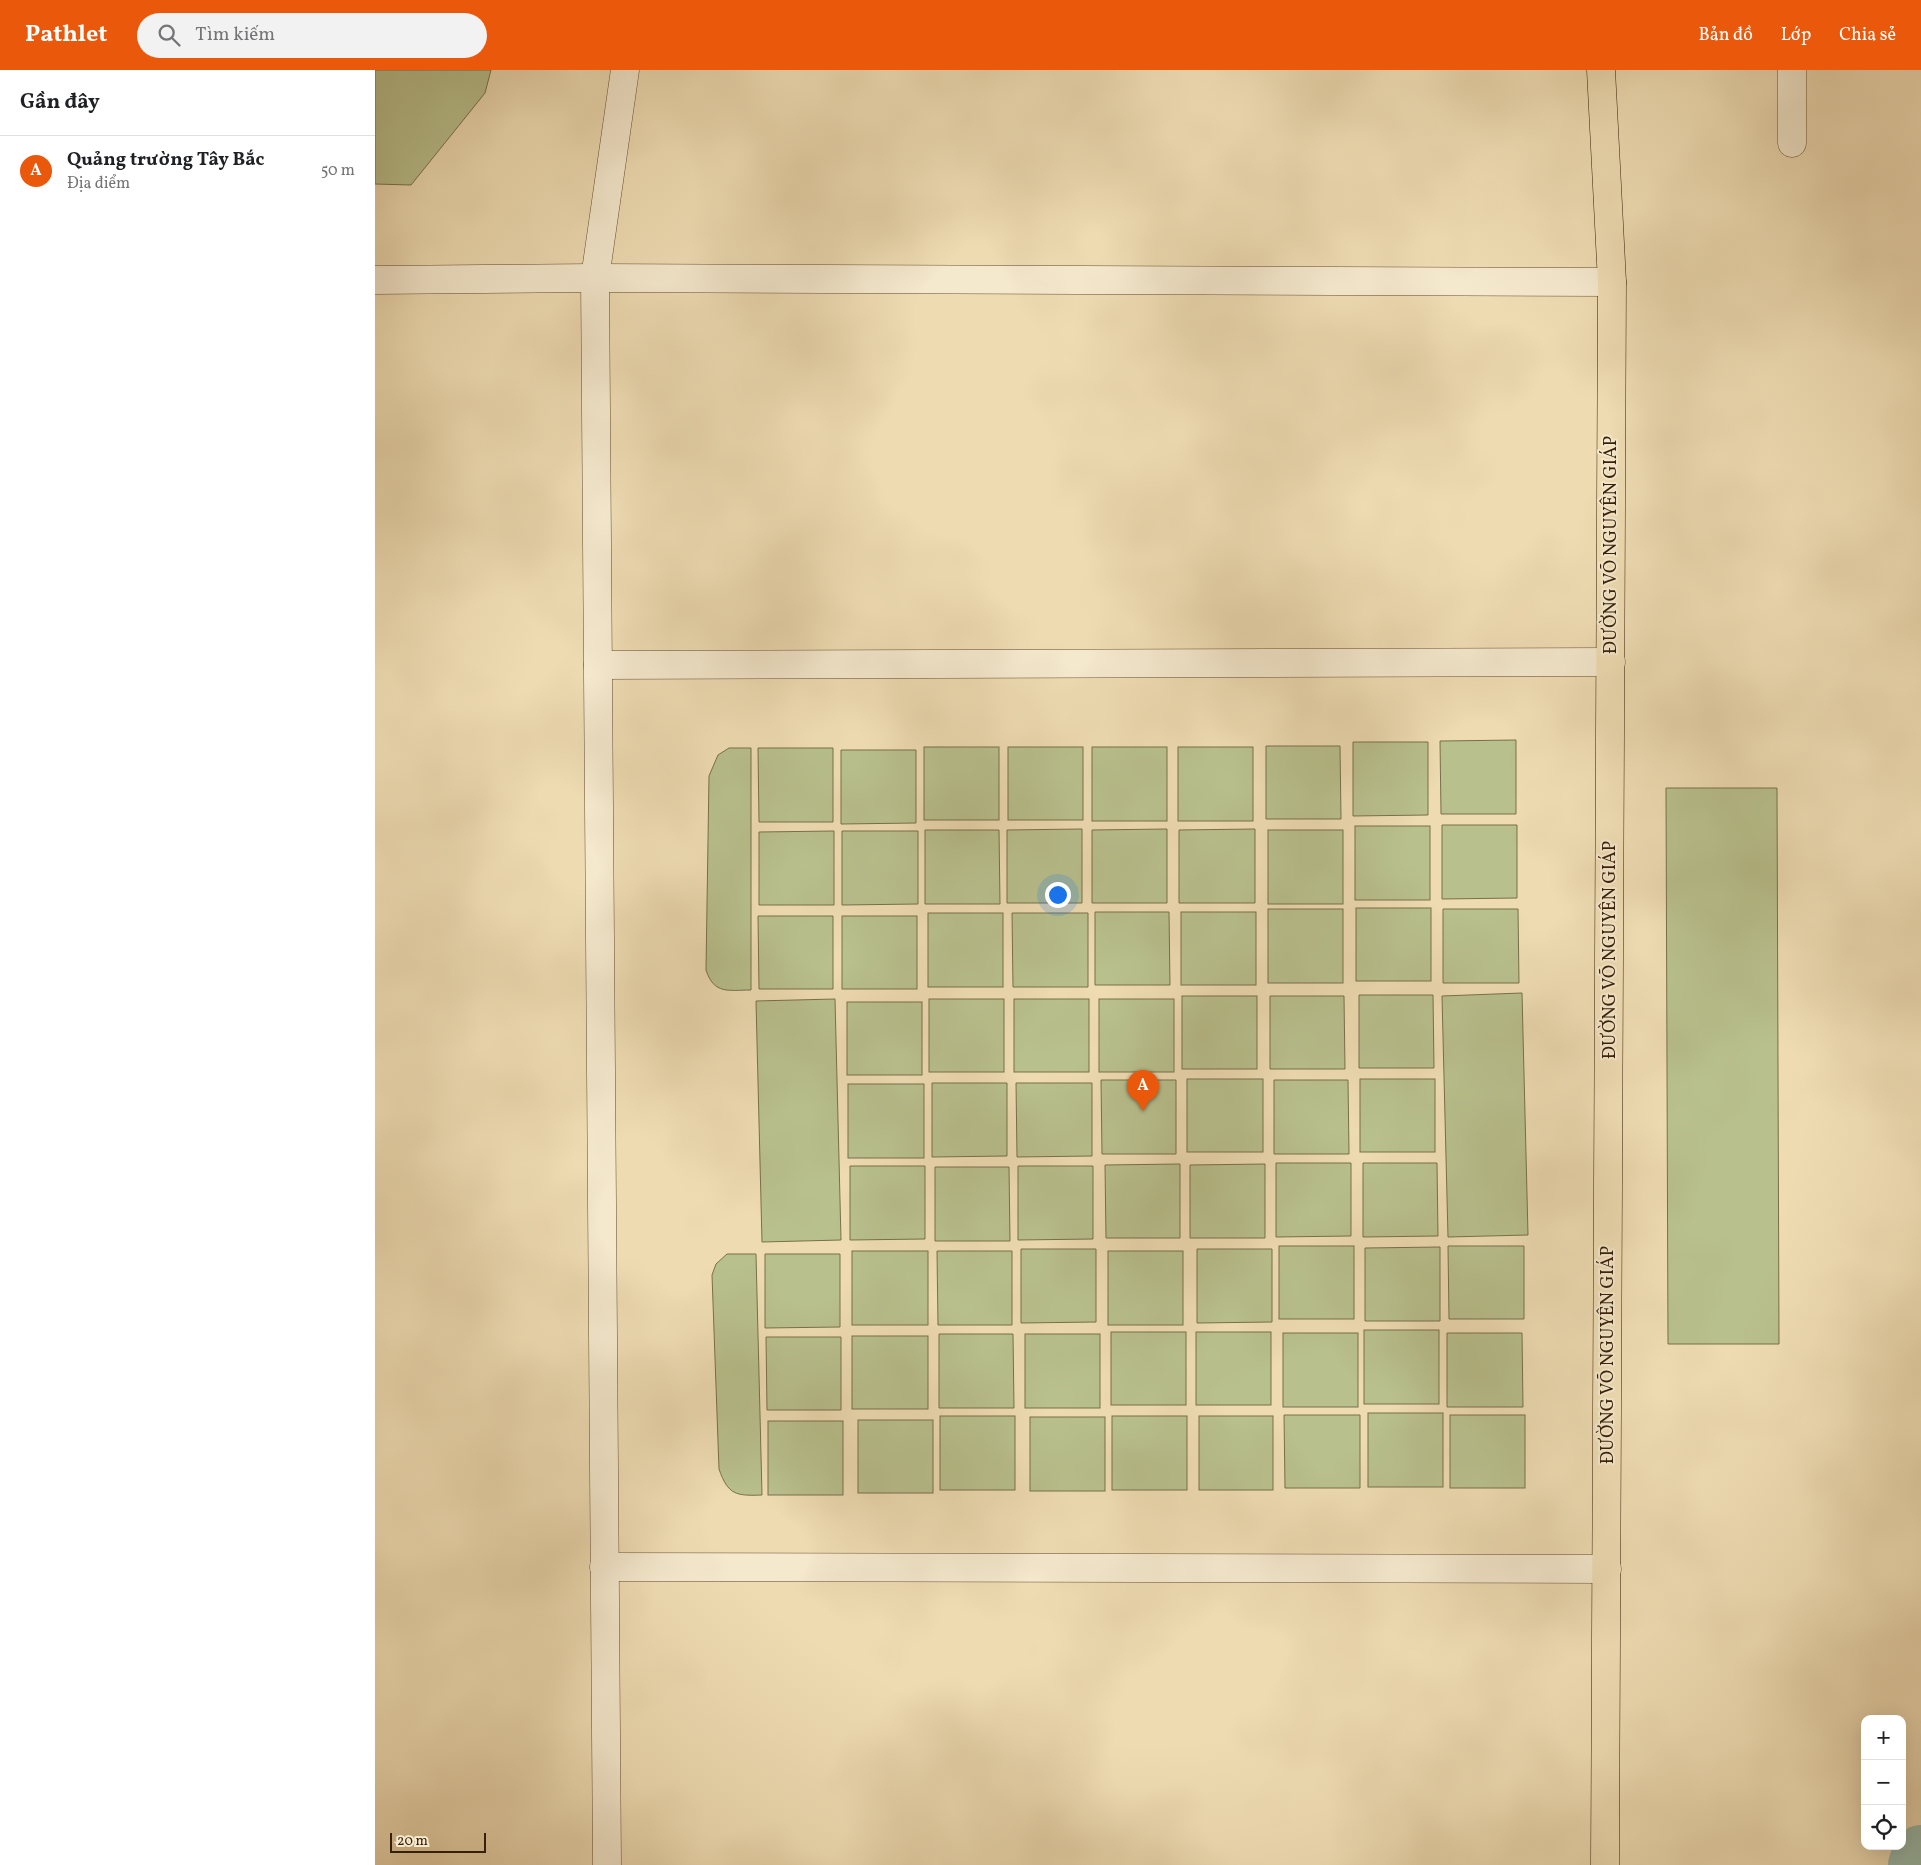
<!DOCTYPE html>
<html lang="vi">
<head>
<meta charset="utf-8">
<style>
  body { margin:0; font-family:Vollkorn,serif; background:#f2f2f2; color:#202124 }
  .controls { position:absolute; right:15px; bottom:15px; display:grid; overflow:hidden; border-radius:10px; box-shadow:0 5px 20px #0002 }
  .controls button { width:45px; height:45px; display:grid; place-items:center; padding:0; border:0; border-bottom:1px solid #e0e0e0; background:#fff; color:#202124; font:25px sans-serif }
  .scale { position:absolute; left:15px; bottom:12px; width:96px; box-sizing:border-box; padding-left:5px; border:2px solid #371f08; border-top:0; font-size:14px; line-height:18px; white-space:nowrap; color:#371f08; -webkit-text-stroke:4px #f4e8cd; paint-order:stroke }
  .you { position:absolute; left:682px; top:824px; width:18px; height:18px; margin:-12px; border:4px solid #fff; border-radius:50%; background:#1a73e8; box-shadow:0 0 0 8px #1a73e833 }
  .badge { display:grid; place-items:center; width:32px; height:32px; border-radius:50%; background:#ea580c; color:#fff; font-size:16px; font-weight:700 }
  .pin { position:absolute; translate:-50% -41px; filter:drop-shadow(0 1px 2px #0008) }
  .pin::after { content:''; position:absolute; top:26px; width:18px; height:15px; background:inherit; clip-path:polygon(0 0,100% 0,50% 100%) }
  .list { margin:0; padding:0; list-style:none }
  h2 { display:flex; justify-content:space-between; align-items:center; height:65px; margin:0; padding:0 20px; font-size:21px }
  h2 small { font-size:16px; font-weight:400; color:#757577 }
  .list li { display:grid; grid-template-columns:32px 1fr auto; gap:15px; align-items:center; box-sizing:border-box; height:70px; padding:0 20px; border-top:1px solid #e0e0e0 }
  .list b { display:block; font-size:19px; white-space:nowrap }
  .list p { margin:0; font-size:16px; white-space:nowrap; color:#757577 }
  .list em { font-size:16px; font-style:normal; color:#757577 }
  .icon { flex:none; width:28px; height:28px; fill:none; stroke:currentColor; stroke-width:2; stroke-linecap:round; stroke-linejoin:round }
  .map { position:relative; flex:none; width:1546px; height:1795px; overflow:hidden }
  header { display:flex; align-items:center; gap:30px; box-sizing:border-box; height:70px; padding:0 25px; background:#ea580c; color:#fff }
  header strong { font-size:24px }
  nav { display:flex; gap:28px; margin-inline-start:auto; font-size:18px }
  .search { width:350px; height:45px; background:#f2f2f2; display:flex; align-items:center; gap:12px; box-sizing:border-box; padding:0 18px; border-radius:28px; color:#757577; font-size:19px }
  main { display:flex }
  aside { flex:1; background:#fff }
  .map>svg:first-child { display:block }
  .green { fill:#b8c08d; stroke:#78704a }
  .lines { fill:none; stroke-linecap:round; stroke-linejoin:round }
  .river { stroke:#99bbab; stroke-width:58 }
  .minor-casing { stroke:#654e32; stroke-width:29 }
  .major-casing { stroke:#371f08; stroke-width:29 }
  .minor { stroke:#f4e8cd; stroke-width:28 }
  .major { stroke:#eedbb2; stroke-width:28 }
  .labels { text-anchor:middle; dominant-baseline:central; stroke-width:4; stroke-linejoin:round; paint-order:stroke }
  .street-label { font-size:18px; fill:#371f08; stroke:#f4e8cd }
</style>
</head>
<body>
<header>
<strong>Pathlet</strong>
<div class="search"><svg class="icon" aria-label="search" viewBox="0 0 24 24"><circle cx="10" cy="10" r="6"/><path d="M15 15l6 6"/></svg>Tìm kiếm</div>
<nav><a>Bản đồ</a><a>Lớp</a><a>Chia sẻ</a></nav>
</header>
<main>
<aside>
<h2>Gần đây<small></small></h2>
<ul class="list">
<li><span class="badge">A</span><div><b>Quảng trường Tây Bắc</b><p>Địa điểm</p></div><em>50 m</em></li>
</ul>
</aside>
<div class="map">
<svg width="1546" height="1795" viewBox="0 0 1546 1795">
  <rect width="100%" height="100%" fill="#eedbb2"/>
  <filter id="stains"><feTurbulence type="fractalNoise" baseFrequency=".004" numOctaves="4"/><feColorMatrix values="0 0 0 0 .2 0 0 0 0 .09 0 0 0 0 .02 0 0 0 .5 -.17"/></filter>
  <radialGradient id="worn" r=".72"><stop offset=".6" stop-color="#630" stop-opacity="0"/><stop offset="1" stop-color="#630" stop-opacity=".3"/></radialGradient>
  <g class="green">
    <polygon points="0,0 116,0 110,23 36,115 0,114"/>
    <polygon points="1141,670 1141,744 1066,744 1065,671"/>
    <polygon points="978,672 1053,672 1053,745 978,746"/>
    <polygon points="891,676 965,676 966,749 891,749"/>
    <rect x="549" y="677" width="75" height="73"/>
    <rect x="633" y="677" width="75" height="73"/>
    <rect x="717" y="677" width="75" height="74"/>
    <rect x="803" y="677" width="75" height="74"/>
    <path d="M354,678h22v242c-22,0 -37,5 -45,-20l3,-194 9,-21z"/>
    <polygon points="383,678 458,678 458,752 384,752"/>
    <polygon points="466,680 541,680 541,753 466,754"/>
    <polygon points="1291,718 1402,718 1404,1274 1293,1274"/>
    <polygon points="1067,755 1142,755 1142,828 1067,829"/>
    <rect x="980" y="756" width="75" height="74"/>
    <polygon points="707,759 707,833 632,833 632,760"/>
    <polygon points="792,759 792,833 717,833 717,760"/>
    <polygon points="880,759 880,833 804,833 804,760"/>
    <polygon points="550,760 624,760 625,834 550,834"/>
    <rect x="893" y="760" width="75" height="74"/>
    <polygon points="459,761 459,835 384,835 384,762"/>
    <polygon points="467,761 543,761 543,834 467,835"/>
    <rect x="981" y="838" width="75" height="73"/>
    <rect x="893" y="839" width="75" height="74"/>
    <polygon points="1068,839 1143,839 1144,913 1068,913"/>
    <polygon points="720,842 794,842 795,915 720,915"/>
    <rect x="806" y="842" width="75" height="73"/>
    <rect x="553" y="843" width="75" height="74"/>
    <polygon points="637,843 713,843 713,917 638,917"/>
    <polygon points="383,846 458,846 458,919 384,919"/>
    <rect x="467" y="846" width="75" height="73"/>
    <polygon points="1147,923 1153,1165 1073,1167 1067,926"/>
    <polygon points="984,925 1058,925 1059,998 984,998"/>
    <rect x="807" y="926" width="75" height="73"/>
    <polygon points="895,926 969,926 970,999 895,999"/>
    <polygon points="460,929 466,1170 387,1172 381,931"/>
    <rect x="554" y="929" width="75" height="73"/>
    <rect x="639" y="929" width="75" height="73"/>
    <rect x="724" y="929" width="75" height="73"/>
    <rect x="472" y="932" width="75" height="73"/>
    <rect x="812" y="1009" width="76" height="73"/>
    <rect x="985" y="1009" width="75" height="73"/>
    <polygon points="726,1010 801,1010 801,1084 727,1084"/>
    <polygon points="899,1010 973,1010 974,1084 899,1084"/>
    <polygon points="557,1013 632,1013 632,1086 557,1087"/>
    <polygon points="641,1013 717,1013 717,1086 642,1087"/>
    <rect x="473" y="1014" width="76" height="74"/>
    <polygon points="901,1093 976,1093 976,1166 901,1167"/>
    <polygon points="988,1093 1062,1093 1063,1166 988,1167"/>
    <polygon points="805,1094 805,1168 731,1168 730,1095"/>
    <polygon points="890,1094 890,1168 815,1168 815,1095"/>
    <polygon points="475,1096 550,1096 550,1169 475,1170"/>
    <polygon points="643,1096 718,1096 718,1169 643,1170"/>
    <polygon points="560,1097 634,1097 635,1171 560,1171"/>
    <rect x="904" y="1176" width="75" height="73"/>
    <polygon points="1073,1176 1149,1176 1149,1249 1074,1249"/>
    <polygon points="1065,1177 1065,1251 990,1251 990,1178"/>
    <polygon points="646,1179 721,1179 721,1252 646,1253"/>
    <polygon points="822,1179 897,1179 897,1252 822,1253"/>
    <rect x="477" y="1181" width="76" height="74"/>
    <polygon points="562,1181 637,1181 637,1255 563,1255"/>
    <rect x="733" y="1181" width="75" height="74"/>
    <path d="M352,1184h29l6,241c-26,1 -34,0 -43,-26l-7,-194 4,-11z"/>
    <polygon points="390,1184 465,1184 465,1257 390,1258"/>
    <rect x="989" y="1260" width="75" height="74"/>
    <rect x="736" y="1262" width="75" height="73"/>
    <rect x="821" y="1262" width="75" height="73"/>
    <rect x="908" y="1263" width="75" height="74"/>
    <polygon points="1072,1263 1147,1263 1148,1337 1072,1337"/>
    <polygon points="564,1264 638,1264 639,1338 564,1338"/>
    <rect x="650" y="1264" width="75" height="74"/>
    <rect x="477" y="1266" width="76" height="73"/>
    <polygon points="391,1267 466,1267 466,1340 392,1340"/>
    <rect x="993" y="1343" width="75" height="74"/>
    <polygon points="909,1345 985,1345 985,1418 910,1418"/>
    <rect x="1075" y="1345" width="75" height="73"/>
    <rect x="565" y="1346" width="75" height="74"/>
    <rect x="737" y="1346" width="75" height="74"/>
    <rect x="824" y="1346" width="74" height="74"/>
    <rect x="655" y="1347" width="75" height="74"/>
    <rect x="483" y="1350" width="75" height="73"/>
    <rect x="393" y="1351" width="75" height="74"/>
  </g>
  <g class="lines">
    <polyline class="river" points="1542,1795 1546,1784"/>
    <g class="minor-casing">
      <g id="minor">
        <polyline points="1417,0 1417,73"/>
        <polyline points="0,210 220,208 1237,212"/>
        <polyline points="223,595 1236,592"/>
        <polyline points="229,1497 1232,1499"/>
        <polyline points="232,1795 220,208 250,0"/>
      </g>
    </g>
    <g class="major-casing">
      <polyline id="major" points="1226,0 1237,212 1230,1795"/>
    </g>
    <use href="#minor" class="minor"/>
    <use href="#major" class="major"/>
  </g>
  <g class="labels">
    <g class="street-label">
      <text transform="translate(1236 475) rotate(-90)">ĐƯỜNG VÕ NGUYÊN GIÁP</text>
      <text transform="translate(1235 880) rotate(-90)">ĐƯỜNG VÕ NGUYÊN GIÁP</text>
      <text transform="translate(1233 1285) rotate(-90)">ĐƯỜNG VÕ NGUYÊN GIÁP</text>
    </g>
  </g>
  <rect width="100%" height="100%" filter="url(#stains)"/>
  <rect width="100%" height="100%" fill="url(#worn)"/>
</svg>
<div class="controls">
<button>+</button>
<button>−</button>
<button><svg class="icon" aria-label="locate" viewBox="0 0 24 24"><circle cx="12" cy="12" r="6"/><path d="M12 2v4M12 18v4M2 12h4M18 12h4"/></svg></button>
</div>
<div class="scale">20 m</div>
<div class="you"></div>
<div class="pin badge" style="left:768px;top:1041px">A</div>
</div>
</main>
</body>
</html>
